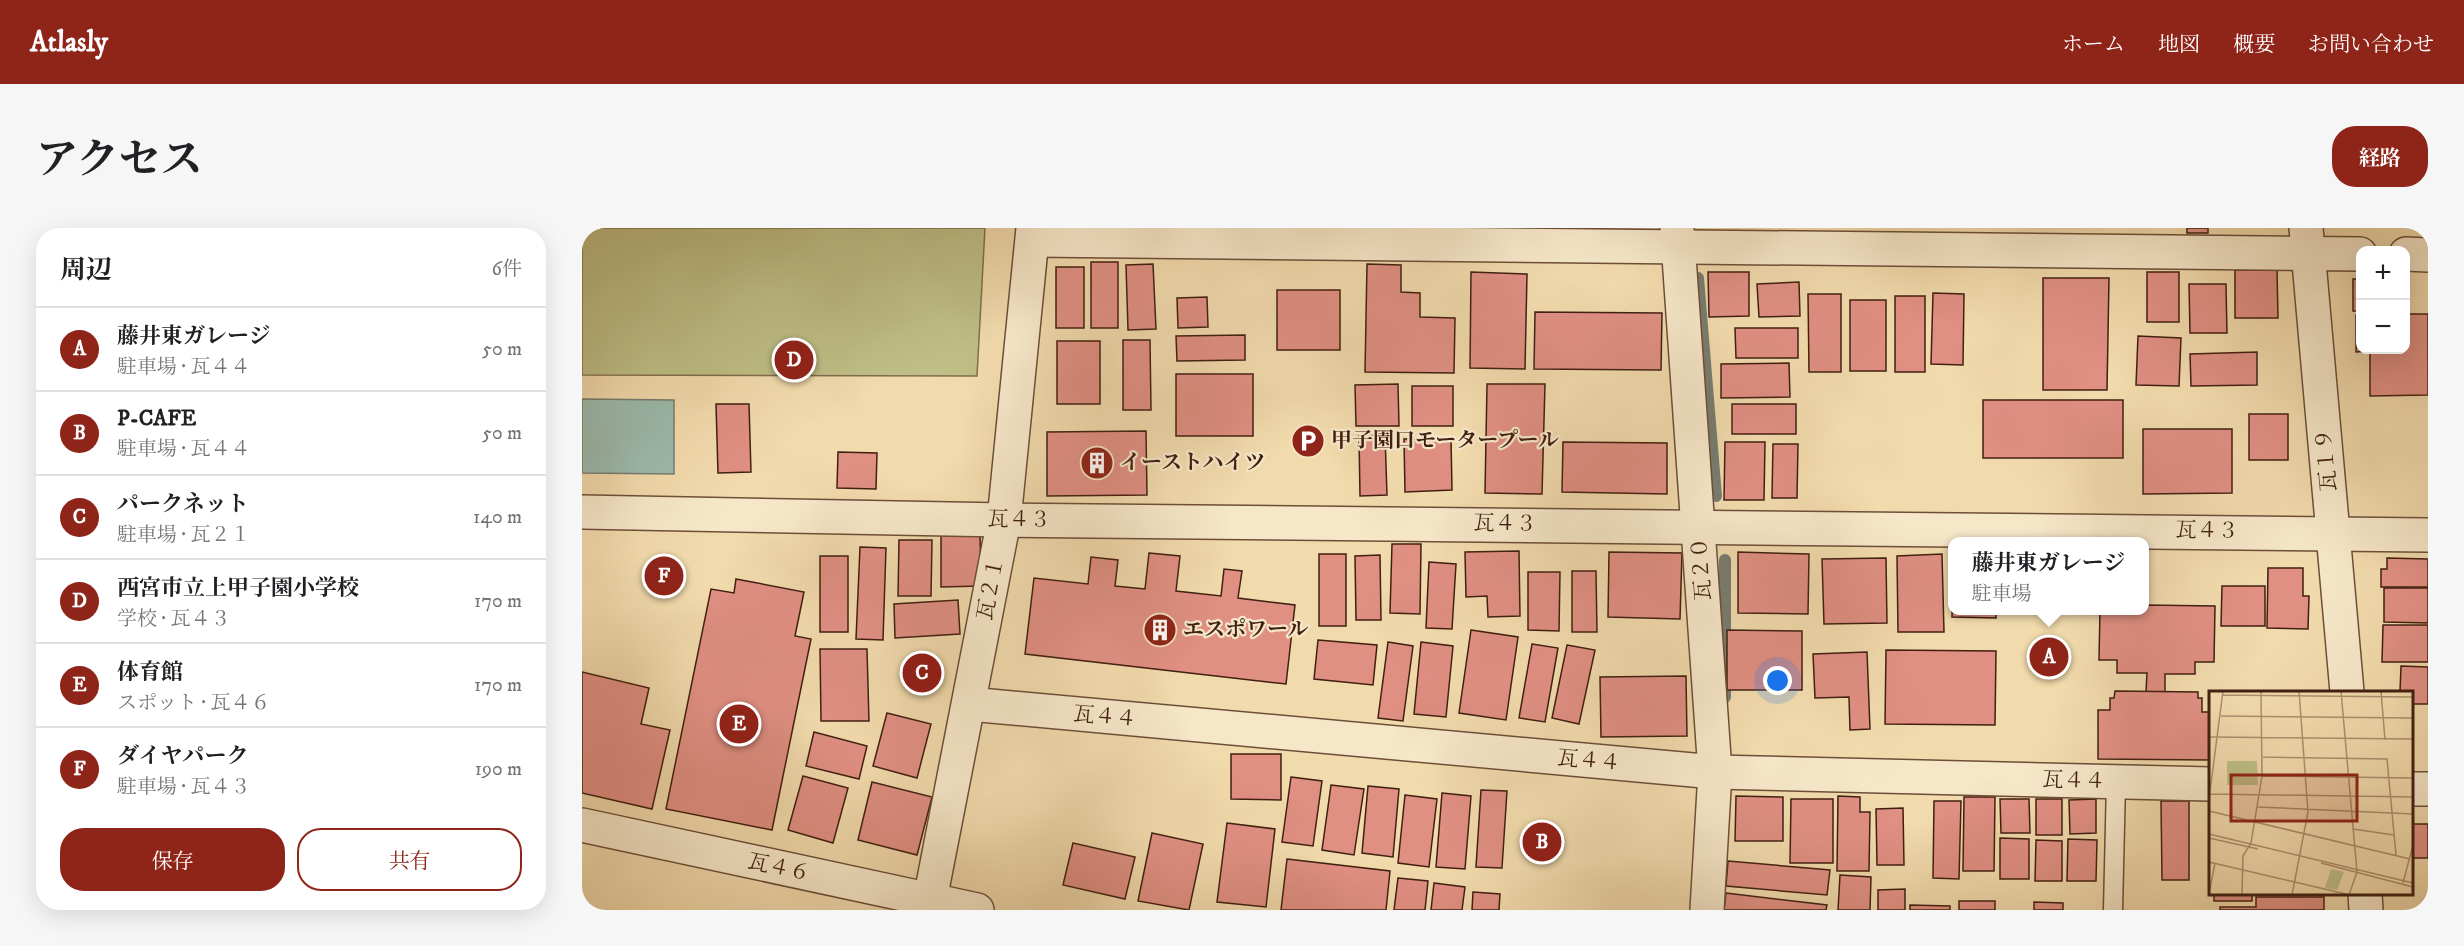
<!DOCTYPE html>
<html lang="ja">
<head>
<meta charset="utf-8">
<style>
  body { margin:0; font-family:"IM FELL DW Pica","Noto Serif JP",serif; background:#f6f6f6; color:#202124 }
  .controls { position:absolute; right:18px; top:18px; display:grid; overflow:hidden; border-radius:12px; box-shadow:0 6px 24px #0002 }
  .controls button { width:54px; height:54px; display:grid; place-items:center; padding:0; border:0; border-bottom:2px solid #e0e0e0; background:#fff; color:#202124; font:30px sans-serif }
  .you { position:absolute; left:1196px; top:453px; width:21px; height:21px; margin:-15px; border:4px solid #fff; border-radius:50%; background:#1a73e8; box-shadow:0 0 0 9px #1a73e833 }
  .badge { display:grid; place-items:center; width:39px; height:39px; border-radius:50%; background:#8f2418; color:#fff; font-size:20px; font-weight:700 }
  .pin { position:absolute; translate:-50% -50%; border:3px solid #fff; box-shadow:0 2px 6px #0006 }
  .popup { position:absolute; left:1366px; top:309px; width:201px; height:78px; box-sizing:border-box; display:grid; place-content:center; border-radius:12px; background:#fff; filter:drop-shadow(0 2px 4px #0005); font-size:20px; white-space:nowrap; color:#757577 }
  .popup b { font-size:22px; color:#202124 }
  .popup::after { content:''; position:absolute; left:50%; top:100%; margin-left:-12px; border:12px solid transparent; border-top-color:#fff }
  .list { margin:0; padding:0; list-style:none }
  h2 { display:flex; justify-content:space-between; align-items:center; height:78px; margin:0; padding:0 24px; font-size:26px }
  h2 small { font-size:20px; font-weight:400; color:#757577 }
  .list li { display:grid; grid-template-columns:39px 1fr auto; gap:18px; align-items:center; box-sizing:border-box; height:84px; padding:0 24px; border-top:2px solid #e0e0e0 }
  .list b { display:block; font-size:22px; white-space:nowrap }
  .list p { margin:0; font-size:20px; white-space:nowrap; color:#757577 }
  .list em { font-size:20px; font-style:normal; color:#757577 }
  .actions { display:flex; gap:12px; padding:18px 24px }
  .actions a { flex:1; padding:14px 0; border:2px solid #8f2418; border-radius:24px; text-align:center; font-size:21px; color:#8f2418 }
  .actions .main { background:#8f2418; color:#fff }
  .map { position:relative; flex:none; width:1846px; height:682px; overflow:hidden; border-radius:24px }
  header { display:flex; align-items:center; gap:36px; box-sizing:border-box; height:84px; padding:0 30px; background:#8f2418; color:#fff }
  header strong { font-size:28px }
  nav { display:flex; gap:33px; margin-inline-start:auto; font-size:21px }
  .intro { display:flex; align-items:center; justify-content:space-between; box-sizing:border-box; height:144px; padding:0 36px }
  h1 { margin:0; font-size:42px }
  .button { padding:15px 27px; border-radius:24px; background:#8f2418; color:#fff; font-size:21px; font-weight:700 }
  main { display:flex; gap:36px; padding:0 36px }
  aside { flex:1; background:#fff; border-radius:24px; box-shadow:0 6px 24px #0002 }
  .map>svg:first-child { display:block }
  .green { fill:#bebe86; stroke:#806e4c; stroke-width:1.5 }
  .water { fill:#9bbaad; stroke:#777c6f; stroke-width:1.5 }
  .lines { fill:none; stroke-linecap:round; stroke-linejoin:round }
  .stream { stroke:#777c6f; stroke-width:12 }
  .building { fill:#e08f83; stroke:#411f11; stroke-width:1.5 }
  .service-casing { stroke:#6d4e38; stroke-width:21 }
  .minor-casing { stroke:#6d4e38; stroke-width:36 }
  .tertiary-casing { stroke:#6d4e38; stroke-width:36 }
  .service { stroke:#f6e7c9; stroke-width:18 }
  .minor { stroke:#f6e7c9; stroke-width:33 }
  .tertiary { stroke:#f6e7c9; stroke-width:33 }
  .labels { text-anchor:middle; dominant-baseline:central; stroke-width:4.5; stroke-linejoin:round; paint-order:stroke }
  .poi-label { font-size:21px; font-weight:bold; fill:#411f11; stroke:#f6e7c9; text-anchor:start }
  .street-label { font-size:21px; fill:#411f11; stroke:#f6e7c9 }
  .inset-road { fill:none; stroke:#ab8f6e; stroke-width:1.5 }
  .view { fill:#8f2418; fill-opacity:0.15; stroke:#8f2418; stroke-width:3 }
  .inset-edge { fill:none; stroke:#411f11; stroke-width:3 }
</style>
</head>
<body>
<header>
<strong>Atlasly</strong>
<nav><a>ホーム</a><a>地図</a><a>概要</a><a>お問い合わせ</a></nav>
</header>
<div class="intro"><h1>アクセス</h1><a class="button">経路</a></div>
<main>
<aside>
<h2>周辺<small>6件</small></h2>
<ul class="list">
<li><span class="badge">A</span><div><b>藤井東ガレージ</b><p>駐車場 · 瓦４４</p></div><em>50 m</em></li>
<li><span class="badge">B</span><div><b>P-CAFE</b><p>駐車場 · 瓦４４</p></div><em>50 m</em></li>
<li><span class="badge">C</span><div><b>パークネット</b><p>駐車場 · 瓦２１</p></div><em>140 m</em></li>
<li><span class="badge">D</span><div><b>西宮市立上甲子園小学校</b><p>学校 · 瓦４３</p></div><em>170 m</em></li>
<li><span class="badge">E</span><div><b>体育館</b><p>スポット · 瓦４６</p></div><em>170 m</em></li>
<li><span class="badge">F</span><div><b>ダイヤパーク</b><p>駐車場 · 瓦４３</p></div><em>190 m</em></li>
</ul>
<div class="actions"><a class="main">保存</a><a>共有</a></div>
</aside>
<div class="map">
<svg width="1846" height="682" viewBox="0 0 1846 682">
  <rect width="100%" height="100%" fill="#f1daac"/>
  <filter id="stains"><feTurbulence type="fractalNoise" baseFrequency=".00333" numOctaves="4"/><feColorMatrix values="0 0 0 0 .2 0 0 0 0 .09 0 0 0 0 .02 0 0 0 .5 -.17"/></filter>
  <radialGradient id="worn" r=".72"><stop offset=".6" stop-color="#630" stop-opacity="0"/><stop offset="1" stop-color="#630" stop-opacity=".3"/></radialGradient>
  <polygon class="green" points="0,0 403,0 395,148 0,147"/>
  <polygon class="water" points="0,171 92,172 92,246 0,245"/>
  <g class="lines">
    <g class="stream">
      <polyline points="1116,50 1134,268"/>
      <polyline points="1143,332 1143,469"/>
    </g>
  </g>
  <g class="building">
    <rect x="1605" y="0" width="21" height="5"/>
    <rect x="509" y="34" width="27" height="66"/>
    <polygon points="571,36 574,101 546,102 544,37"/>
    <polygon points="785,36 819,37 819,64 838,65 838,89 873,90 872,145 783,144"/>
    <rect x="474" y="39" width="28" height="61"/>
    <polygon points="1653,42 1695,42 1696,90 1653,90"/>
    <polygon points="889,44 945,46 943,141 888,140"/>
    <polygon points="1126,44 1167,44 1167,88 1127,89"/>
    <rect x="1565" y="44" width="32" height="50"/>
    <polygon points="1461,50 1527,50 1525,162 1461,162"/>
    <rect x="1771" y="51" width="7" height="32"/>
    <polygon points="1217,54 1218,88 1177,89 1175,56"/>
    <polygon points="1607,56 1644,56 1645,105 1608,105"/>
    <rect x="695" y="62" width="63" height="60"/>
    <polygon points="1351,65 1382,66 1381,137 1349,136"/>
    <polygon points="1226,66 1259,66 1259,144 1227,144"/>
    <rect x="1313" y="68" width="30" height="76"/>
    <polygon points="625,69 626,99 596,100 595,70"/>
    <rect x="1268" y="72" width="36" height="71"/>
    <polygon points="953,84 1080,85 1079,142 952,141"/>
    <polygon points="1824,86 1846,86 1846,167 1788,168 1788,123 1774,124 1774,87 1778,87 1778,122 1824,122"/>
    <polygon points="1153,100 1216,100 1216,130 1154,130"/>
    <polygon points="663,107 663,132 595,133 594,108"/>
    <polygon points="1556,108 1599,110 1597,158 1554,157"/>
    <polygon points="541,112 568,112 569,182 541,182"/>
    <rect x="475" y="113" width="43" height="63"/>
    <polygon points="1675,124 1675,157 1609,158 1608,126"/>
    <polygon points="1207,135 1208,169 1139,170 1139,136"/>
    <rect x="594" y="146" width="77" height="62"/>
    <polygon points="816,156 817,198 774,198 773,157"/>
    <polygon points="905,156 963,156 960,266 903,265"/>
    <rect x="830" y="158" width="41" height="40"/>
    <rect x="1401" y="172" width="140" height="58"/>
    <polygon points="134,176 167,176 169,244 136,245"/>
    <rect x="1150" y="176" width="64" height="30"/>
    <rect x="1667" y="186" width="39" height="46"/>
    <polygon points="1561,201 1650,201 1650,265 1561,266"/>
    <polygon points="564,203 565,267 465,268 465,204"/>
    <polygon points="803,207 805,267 778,268 777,208"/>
    <polygon points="869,210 870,262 823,264 822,211"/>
    <polygon points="981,214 1085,215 1085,266 980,264"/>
    <polygon points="1143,214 1183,214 1182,272 1142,272"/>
    <polygon points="1191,216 1216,216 1215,270 1190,270"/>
    <polygon points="256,224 295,225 294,261 255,260"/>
    <polygon points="398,304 399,358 359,359 359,305"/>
    <polygon points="317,312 350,312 349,368 316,368"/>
    <polygon points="810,316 839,316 838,386 808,385"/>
    <polygon points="278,319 304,320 301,412 274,411"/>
    <polygon points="937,323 938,388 906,389 905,368 884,369 883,324"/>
    <polygon points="1027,324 1100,325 1098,391 1026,389"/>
    <polygon points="1156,324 1227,326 1226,386 1156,385"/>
    <polygon points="567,325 598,328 594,363 639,368 642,341 660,343 656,370 713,377 704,456 443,426 452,350 506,356 509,329 536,332 533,358 563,361"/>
    <rect x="737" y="326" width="27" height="72"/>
    <polygon points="1360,326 1362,404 1316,404 1315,328"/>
    <polygon points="798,327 799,392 774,392 773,328"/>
    <polygon points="1371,327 1371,382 1414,382 1414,390 1370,389"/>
    <rect x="238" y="328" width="28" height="76"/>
    <polygon points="1304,330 1305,395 1242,396 1240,331"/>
    <polygon points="1805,330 1846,331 1846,359 1799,359 1799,341 1805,341"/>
    <polygon points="847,334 874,336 870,401 844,400"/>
    <polygon points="1686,340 1721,340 1721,368 1727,368 1726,401 1685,400"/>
    <polygon points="990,343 1014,343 1015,404 990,404"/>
    <polygon points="946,344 978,344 977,403 946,402"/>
    <polygon points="154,351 222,364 213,408 229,411 190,602 84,581 129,361 152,365"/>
    <polygon points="1640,358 1683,358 1683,398 1639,398"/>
    <polygon points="1802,360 1846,360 1846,395 1802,394"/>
    <polygon points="376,372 378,406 313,410 312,376"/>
    <polygon points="1563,377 1633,378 1632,434 1613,434 1613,446 1583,446 1583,464 1564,464 1565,445 1535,445 1535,432 1517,432 1518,382 1563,382"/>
    <polygon points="1801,397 1846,397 1846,434 1800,434"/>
    <polygon points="889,402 936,409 924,492 877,485"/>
    <polygon points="1145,402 1220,403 1220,462 1145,462"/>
    <polygon points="736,412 795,417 791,457 732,451"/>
    <polygon points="806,414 831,418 821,493 796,490"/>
    <polygon points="839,414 871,418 864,489 832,486"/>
    <polygon points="950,416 976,420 963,494 937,490"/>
    <polygon points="985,417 1013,422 997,496 970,490"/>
    <polygon points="238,421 285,421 287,493 239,493"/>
    <polygon points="1304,422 1414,423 1413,497 1303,496"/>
    <polygon points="1285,424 1288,501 1268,502 1267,469 1233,470 1231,426"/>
    <polygon points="1819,438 1846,439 1846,476 1830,476 1830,464 1818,464"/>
    <polygon points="0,444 67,460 59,496 88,502 70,581 0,565"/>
    <polygon points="1104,448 1105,508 1019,509 1018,449"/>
    <polygon points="1533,463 1616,464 1616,470 1620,470 1620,484 1628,484 1628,532 1516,531 1516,482 1528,482 1528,470 1532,470"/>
    <polygon points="305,485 349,496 335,550 291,538"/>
    <polygon points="232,504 285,518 277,551 224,538"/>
    <polygon points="649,526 699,526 699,572 649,571"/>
    <polygon points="221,548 266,560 251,615 206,602"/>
    <polygon points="709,549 740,553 731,618 700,614"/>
    <polygon points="290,554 350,569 335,627 276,612"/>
    <polygon points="749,557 782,561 772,627 740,622"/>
    <polygon points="786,558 817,561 811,629 780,625"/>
    <polygon points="899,562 925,563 920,640 894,639"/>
    <polygon points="860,565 889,568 883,641 854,639"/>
    <polygon points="823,567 855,571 847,639 816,635"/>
    <polygon points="1154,568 1201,569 1201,613 1153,613"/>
    <polygon points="1256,568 1278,569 1278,584 1288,584 1287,643 1255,643"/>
    <polygon points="1382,569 1413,569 1412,643 1381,643"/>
    <polygon points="1209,571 1251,571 1251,635 1208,635"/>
    <polygon points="1418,571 1447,571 1448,605 1419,605"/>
    <rect x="1454" y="571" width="26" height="36"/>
    <polygon points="1514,571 1514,605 1488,606 1487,572"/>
    <polygon points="1352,573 1379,573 1377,651 1351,650"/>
    <polygon points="1579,573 1607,573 1607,652 1580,652"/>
    <polygon points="1321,580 1322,637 1295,637 1294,581"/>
    <polygon points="645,595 693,601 684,679 635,674"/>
    <rect x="1830" y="596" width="16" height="34"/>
    <polygon points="570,605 621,616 607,682 556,673"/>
    <polygon points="1418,610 1447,611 1447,651 1418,651"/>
    <polygon points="1486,611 1515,612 1514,653 1485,653"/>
    <polygon points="1454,612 1480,613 1480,653 1453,653"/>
    <polygon points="491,615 553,629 543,671 481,657"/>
    <polygon points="705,631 808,643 804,682 699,682"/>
    <polygon points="1146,633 1248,642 1245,667 1144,658"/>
    <polygon points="1258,647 1289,649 1288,682 1256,682"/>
    <polygon points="816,650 846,653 843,682 812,682"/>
    <polygon points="852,655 883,659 880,682 849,682"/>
    <polygon points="1323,661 1323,682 1296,682 1296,662"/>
    <polygon points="891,664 918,666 917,682 890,682"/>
    <polygon points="1144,665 1245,677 1244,682 1142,682"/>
    <rect x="1632" y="666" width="38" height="7"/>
    <polygon points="1674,669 1742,669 1742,682 1638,682 1638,679 1674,679"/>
    <rect x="1377" y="673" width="36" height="9"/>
    <polygon points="1452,674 1481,675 1481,682 1452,682"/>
    <polygon points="1328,677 1368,678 1368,682 1328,682"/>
  </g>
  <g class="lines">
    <g class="service-casing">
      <polyline id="service" points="1531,682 1534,554"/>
    </g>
    <g class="minor-casing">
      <g id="minor">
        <polyline points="1095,0 1133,544 1125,682"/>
        <polyline points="451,12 1778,26"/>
        <polyline points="1824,26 1846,27"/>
        <polyline points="0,284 422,292 1846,307"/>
        <polyline points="387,476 1133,544 1628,556"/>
        <polyline points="1830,561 1846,561"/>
        <polyline points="0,597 395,682"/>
        <polyline points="346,682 422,292 451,0"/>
      </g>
    </g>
    <g class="tertiary-casing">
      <g id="tertiary">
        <polyline points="1724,0 1765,464"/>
        <polyline points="1783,666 1784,682"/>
      </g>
    </g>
    <use href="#service" class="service"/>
    <use href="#minor" class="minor"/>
    <use href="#tertiary" class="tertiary"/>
  </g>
  <defs>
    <g id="parking-disc" transform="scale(1.725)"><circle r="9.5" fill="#8f2418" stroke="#f6e7c9"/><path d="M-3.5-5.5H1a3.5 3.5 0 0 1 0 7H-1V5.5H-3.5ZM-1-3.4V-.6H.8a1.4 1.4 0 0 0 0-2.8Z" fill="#fff"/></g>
    <g id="building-disc" transform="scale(1.725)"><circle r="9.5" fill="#8f2418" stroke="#f6e7c9"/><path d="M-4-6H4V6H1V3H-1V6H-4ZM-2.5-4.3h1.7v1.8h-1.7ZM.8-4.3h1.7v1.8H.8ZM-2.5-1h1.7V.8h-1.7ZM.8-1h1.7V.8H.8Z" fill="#fff"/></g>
  </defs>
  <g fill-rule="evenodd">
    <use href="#parking-disc" x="726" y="213"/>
    <use href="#building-disc" x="515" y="235"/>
    <use href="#building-disc" x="578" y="402"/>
  </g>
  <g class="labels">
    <g class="poi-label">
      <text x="749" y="213">甲子園口モータープール</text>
      <text x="538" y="235">イーストハイツ</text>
      <text x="601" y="402">エスポワール</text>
    </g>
    <g class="street-label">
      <text transform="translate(1745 232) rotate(-95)">瓦１９</text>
      <text transform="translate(437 292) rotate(1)">瓦４３</text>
      <text transform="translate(923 296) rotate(1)">瓦４３</text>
      <text transform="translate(1625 303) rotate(1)">瓦４３</text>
      <text transform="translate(1120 341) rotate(-94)">瓦２０</text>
      <text transform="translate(409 361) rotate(-79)">瓦２１</text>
      <text transform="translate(523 489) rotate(5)">瓦４４</text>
      <text transform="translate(1007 533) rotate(5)">瓦４４</text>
      <text transform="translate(1492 553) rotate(2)">瓦４４</text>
      <text transform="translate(197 640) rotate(12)">瓦４６</text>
    </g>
  </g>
  <g transform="translate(1627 463)">
    <rect width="204" height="204" fill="#f1daac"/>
    <path d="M18,70h30l1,24h-31zM122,178l13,3 -7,18 -12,-2z" fill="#bebe86"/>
    <path class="inset-road" d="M132,0l16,181 -8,23M172,0l4,49M13,4l191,2M12,25l192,2M0,46l204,2M52,66l126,2 9,96M53,85l151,2M0,99l1,4 203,3M0,108l14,-108M49,116l155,7M0,120l201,48M144,138l41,6M0,143l204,49M0,147l49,11M0,171l141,33M112,172l92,24M194,192l10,-38M0,203l6,-31M33,204l1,-39 8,-13 11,-67 -1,-85M83,204l16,-83 -9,-121"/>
    <path class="view" d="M22,84h126v46h-126z"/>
    <rect width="204" height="204" class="inset-edge"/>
  </g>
  <rect width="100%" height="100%" filter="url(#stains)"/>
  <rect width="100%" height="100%" fill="url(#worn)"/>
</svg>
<div class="controls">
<button>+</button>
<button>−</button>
</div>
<div class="you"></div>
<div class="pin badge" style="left:1467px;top:429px">A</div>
<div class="popup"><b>藤井東ガレージ</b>駐車場</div>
<div class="pin badge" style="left:960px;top:614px">B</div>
<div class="pin badge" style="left:340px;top:445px">C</div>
<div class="pin badge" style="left:212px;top:132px">D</div>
<div class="pin badge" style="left:157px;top:496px">E</div>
<div class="pin badge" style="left:82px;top:348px">F</div>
</div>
</main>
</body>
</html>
